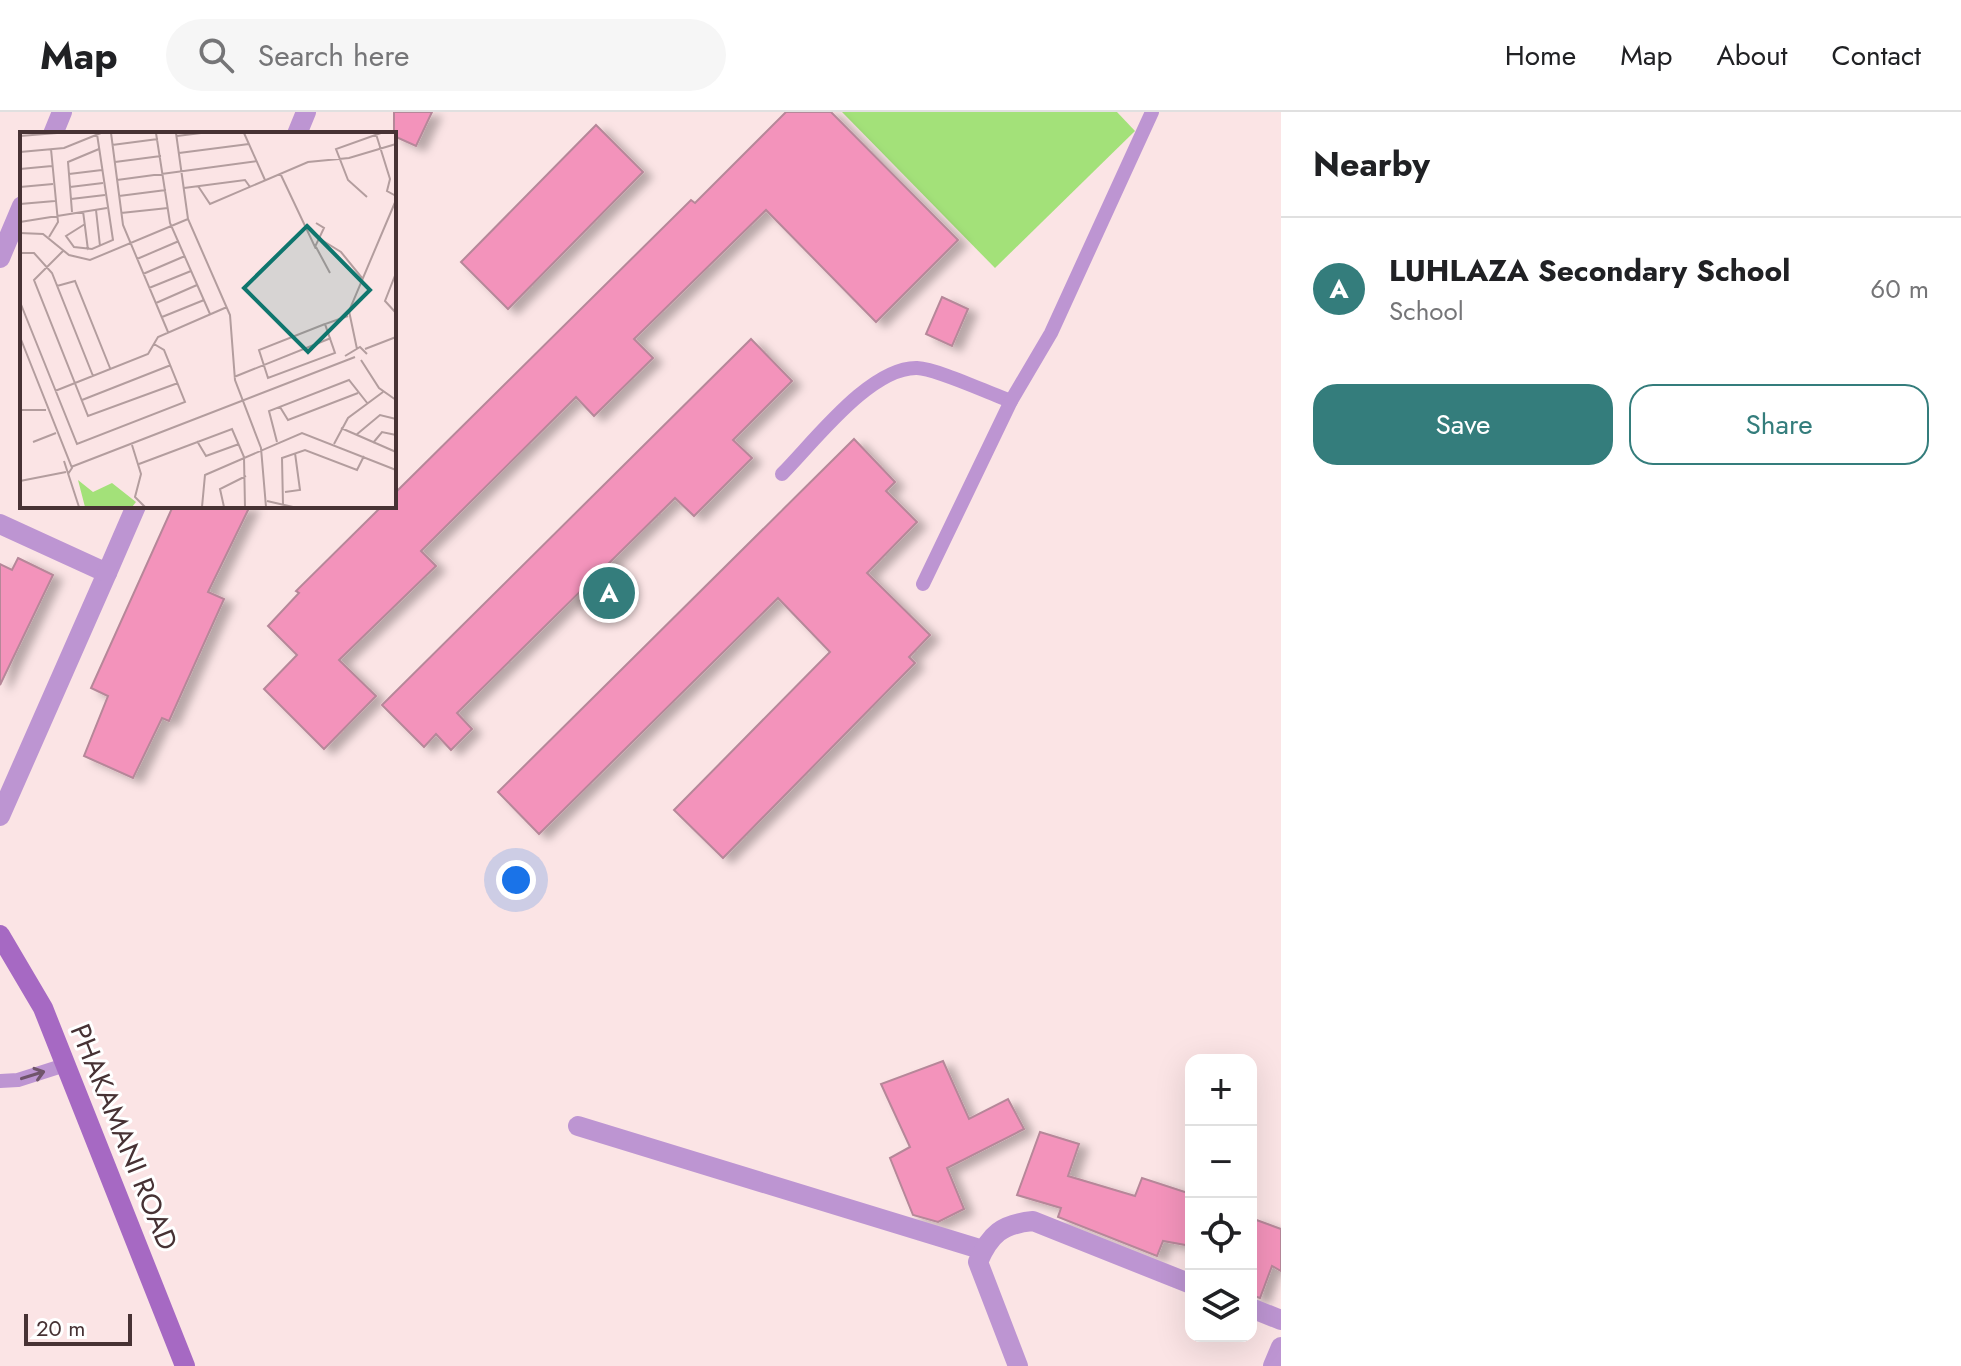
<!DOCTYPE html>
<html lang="en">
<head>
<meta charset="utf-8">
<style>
  body { margin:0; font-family:Jost,sans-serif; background:#f6f6f6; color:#202124 }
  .controls { position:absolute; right:24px; bottom:24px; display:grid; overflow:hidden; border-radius:16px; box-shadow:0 8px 32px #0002 }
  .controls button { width:72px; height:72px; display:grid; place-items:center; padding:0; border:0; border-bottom:2px solid #e0e0e0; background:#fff; color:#202124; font:40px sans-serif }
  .scale { position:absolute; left:24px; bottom:20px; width:108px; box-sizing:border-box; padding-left:8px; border:4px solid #473234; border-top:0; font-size:22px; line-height:28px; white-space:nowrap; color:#473234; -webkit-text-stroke:6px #fff; paint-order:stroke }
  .you { position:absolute; left:516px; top:768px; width:28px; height:28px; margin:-20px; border:6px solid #fff; border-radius:50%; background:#1a73e8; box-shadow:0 0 0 12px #1a73e833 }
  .badge { display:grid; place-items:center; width:52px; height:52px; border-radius:50%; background:#347d7c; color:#fff; font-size:26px; font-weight:700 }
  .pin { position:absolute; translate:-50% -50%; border:4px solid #fff; box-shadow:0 2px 8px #0006 }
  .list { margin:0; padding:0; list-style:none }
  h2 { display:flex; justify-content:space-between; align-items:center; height:104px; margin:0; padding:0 32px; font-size:34px }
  h2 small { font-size:26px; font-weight:400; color:#757577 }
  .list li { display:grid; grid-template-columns:52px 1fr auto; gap:24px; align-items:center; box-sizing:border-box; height:144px; padding:0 32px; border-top:2px solid #e0e0e0 }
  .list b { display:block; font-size:30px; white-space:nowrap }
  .list p { margin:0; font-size:26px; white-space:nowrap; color:#757577 }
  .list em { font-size:26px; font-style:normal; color:#757577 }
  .actions { display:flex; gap:16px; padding:24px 32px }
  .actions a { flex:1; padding:18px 0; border:2px solid #347d7c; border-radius:24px; text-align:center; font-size:28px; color:#347d7c }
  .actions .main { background:#347d7c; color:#fff }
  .icon { flex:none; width:44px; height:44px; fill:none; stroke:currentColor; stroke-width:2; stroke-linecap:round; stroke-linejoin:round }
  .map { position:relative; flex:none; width:1281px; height:1254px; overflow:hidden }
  header { display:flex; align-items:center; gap:48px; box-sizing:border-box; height:112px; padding:0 40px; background:#fff; border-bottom:2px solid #e0e0e0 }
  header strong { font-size:38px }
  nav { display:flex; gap:44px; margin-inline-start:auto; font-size:28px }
  .search { width:560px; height:72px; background:#f6f6f6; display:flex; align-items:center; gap:20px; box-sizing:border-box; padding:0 28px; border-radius:44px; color:#757577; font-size:30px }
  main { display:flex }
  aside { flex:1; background:#fff }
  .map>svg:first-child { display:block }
  .green { fill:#a3e179 }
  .building { fill:#f393bb; stroke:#b68799; stroke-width:2; filter:url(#shadow) }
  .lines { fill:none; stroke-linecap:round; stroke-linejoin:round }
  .lane { stroke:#bd95d2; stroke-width:14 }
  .street { stroke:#bd95d2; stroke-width:20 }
  .secondary { stroke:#a669c3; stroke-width:20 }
  .oneway { stroke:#70556b }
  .labels { text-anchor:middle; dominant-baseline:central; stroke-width:6; stroke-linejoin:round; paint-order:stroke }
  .street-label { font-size:28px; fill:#473234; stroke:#fff }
  .inset-road { fill:none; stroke:#b39d9e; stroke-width:2 }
  .view { fill:#0f766e; fill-opacity:0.15; stroke:#0f766e; stroke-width:4 }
  .inset-edge { fill:none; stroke:#473234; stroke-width:4 }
</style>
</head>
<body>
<header>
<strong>Map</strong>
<div class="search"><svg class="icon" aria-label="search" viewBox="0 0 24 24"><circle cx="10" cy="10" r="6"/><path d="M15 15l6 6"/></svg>Search here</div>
<nav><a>Home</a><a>Map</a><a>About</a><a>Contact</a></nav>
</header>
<main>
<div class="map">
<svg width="1281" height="1254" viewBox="0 0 1281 1254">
  <defs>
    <filter id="shadow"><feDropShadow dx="9" dy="5" stdDeviation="4" flood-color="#0004"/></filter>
  </defs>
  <rect width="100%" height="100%" fill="#fbe4e5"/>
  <polygon class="green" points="842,0 1117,0 1135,19 995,156"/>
  <g class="building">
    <polygon points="394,0 432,0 416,34 394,24"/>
    <polygon points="786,0 831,0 958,128 876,210 766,98 634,227 653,246 594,304 576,285 421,439 436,454 339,548 376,584 324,637 264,577 297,543 268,514 299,481 296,479 382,394 394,394 394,382 691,88 695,91"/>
    <polygon points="596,13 643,60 508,197 461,150"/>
    <polygon points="942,185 968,197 952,234 926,222"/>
    <polygon points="751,227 792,269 733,328 752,346 694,404 675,386 457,601 472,617 451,638 436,622 424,635 382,593"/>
    <polygon points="854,327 895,370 886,379 917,410 867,461 930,523 909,545 915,551 723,746 674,698 830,540 778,486 539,722 498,680"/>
    <polygon points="173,394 250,394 208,480 224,487 169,609 162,606 133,666 84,644 108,584 91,576"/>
    <polygon points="18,446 53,463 0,573 0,452 12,458"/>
    <polygon points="943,949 969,1007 1008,987 1024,1017 947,1056 964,1097 938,1110 913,1103 890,1046 910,1035 881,972"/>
    <polygon points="1040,1020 1079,1032 1068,1064 1135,1084 1142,1066 1191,1082 1191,1134 1163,1129 1157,1144 1058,1105 1061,1096 1017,1083"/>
    <polygon points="1251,1106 1281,1117 1281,1159 1272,1154 1260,1186 1251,1183"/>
  </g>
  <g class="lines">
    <g class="lane">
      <path d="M782,362c32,-32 88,-107 135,-106 21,1 71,25 94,33"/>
      <polyline points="923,472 1011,289 1051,221 1152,0"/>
      <polyline points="0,969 18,968 65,953"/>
    </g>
    <g class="street">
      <polyline points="53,22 62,0"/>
      <polyline points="297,22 306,0"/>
      <polyline points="0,146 22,94"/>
      <polyline points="0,412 107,461 0,704"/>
      <polyline points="107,461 136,394"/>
      <polyline points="578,1014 983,1138"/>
      <polyline points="1251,1196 1281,1208"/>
      <path d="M1018,1254l-40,-104c12,-28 24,-38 55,-41l158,63"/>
      <polyline points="1273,1254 1281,1235"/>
    </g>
    <polyline class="secondary" points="0,823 43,896 185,1254"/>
  </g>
  <defs><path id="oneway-shaft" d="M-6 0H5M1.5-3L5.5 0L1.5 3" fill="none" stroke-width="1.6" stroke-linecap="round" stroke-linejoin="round" transform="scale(2)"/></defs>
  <use class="oneway" href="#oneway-shaft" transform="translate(33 963) rotate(-17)"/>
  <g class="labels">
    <g class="street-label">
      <text transform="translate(124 1025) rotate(68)">PHAKAMANI ROAD</text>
    </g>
  </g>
  <g transform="translate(20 20)">
    <rect width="376" height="376" fill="#fbe4e5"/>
    <path d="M58,348l15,12 19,-9 24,19 -4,5h-47z" fill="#a3e179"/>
    <path class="inset-road" d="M91,1l12,92 45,107M136,1l14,90 40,91M156,1l12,86 42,96 5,65 26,68 5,59M224,1l21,47M356,2l14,45 -3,12 9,5M0,4l37,-3M157,4l24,-3M92,13l46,-6M0,20l44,-4 37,-15M159,21l70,-9M95,30l46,-6M0,37l32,-3M260,41l35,74 9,-19 -8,-5M49,42l33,-4M97,48l140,-19M178,54l12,18 98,-42 41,-4 47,-14M0,55l33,-3M50,55l33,-4M164,56l61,-8 5,7M99,64l47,-6M347,65l-19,-17 -12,-31 45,-16M51,67l34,-4M0,72l35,-3M76,78l4,36M63,79l5,39M52,80l-4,-50 31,-13M101,81l47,-5M0,90l87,-14M65,92l-19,12 8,11 18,2 21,-9 -16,-106M0,101l23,1 26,21 21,5 98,-41M29,105l9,-15 -7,-73M300,107l21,13 21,26M296,115l14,26M43,119l-29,29 54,136 90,-33M0,121h14l18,20 41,103M117,127l42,-18M376,141l-11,28 11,12M123,142l42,-18M37,154l18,-5 35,87M129,156l42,-17M0,170l57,142 108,-42 -21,-52 -10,-6M136,171l41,-18M142,185l42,-17M305,192l-66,26 9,28 67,-25 -10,-29 23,-8M0,205l52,131 -4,6M337,217l-8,-38 47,-111M345,217l31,-12M325,224l15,-9 7,7M341,228l18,28 17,12M214,245l97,-39M35,259l93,-37 10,-17 69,-30M62,268l89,-35M260,275l8,13 70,-27M0,278h26M321,296l55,24M336,303l24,-20 16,4M177,309l9,15 33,-12M13,310l23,-9M257,310l-8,-31 80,-31 19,24M353,311l9,-11 14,3M314,312l14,-26 35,-26M112,313l9,29 -6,23 10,10M44,329l15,46M119,332l93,-35 12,28 1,50M51,335l284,-110M0,349l46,-9M265,360l15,-2 -5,-37M247,369l26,6M263,373l-1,-47 23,-8 52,20 7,-14M182,375l3,-32 97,-42 94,37M204,375l-4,-18 26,-13"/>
    <path class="view" d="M287,94l63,64 -62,62 -64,-64z"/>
    <rect width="376" height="376" class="inset-edge"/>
  </g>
</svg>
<div class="controls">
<button>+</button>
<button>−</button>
<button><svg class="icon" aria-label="locate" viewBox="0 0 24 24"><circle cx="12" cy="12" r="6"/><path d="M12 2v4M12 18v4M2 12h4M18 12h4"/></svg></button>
<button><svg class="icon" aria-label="layers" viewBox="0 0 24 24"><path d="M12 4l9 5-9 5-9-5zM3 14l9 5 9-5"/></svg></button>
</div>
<div class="scale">20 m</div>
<div class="you"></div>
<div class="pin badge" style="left:609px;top:481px">A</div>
</div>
<aside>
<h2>Nearby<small></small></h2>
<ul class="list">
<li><span class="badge">A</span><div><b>LUHLAZA Secondary School</b><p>School</p></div><em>60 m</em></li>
</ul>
<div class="actions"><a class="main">Save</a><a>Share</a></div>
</aside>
</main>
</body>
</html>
